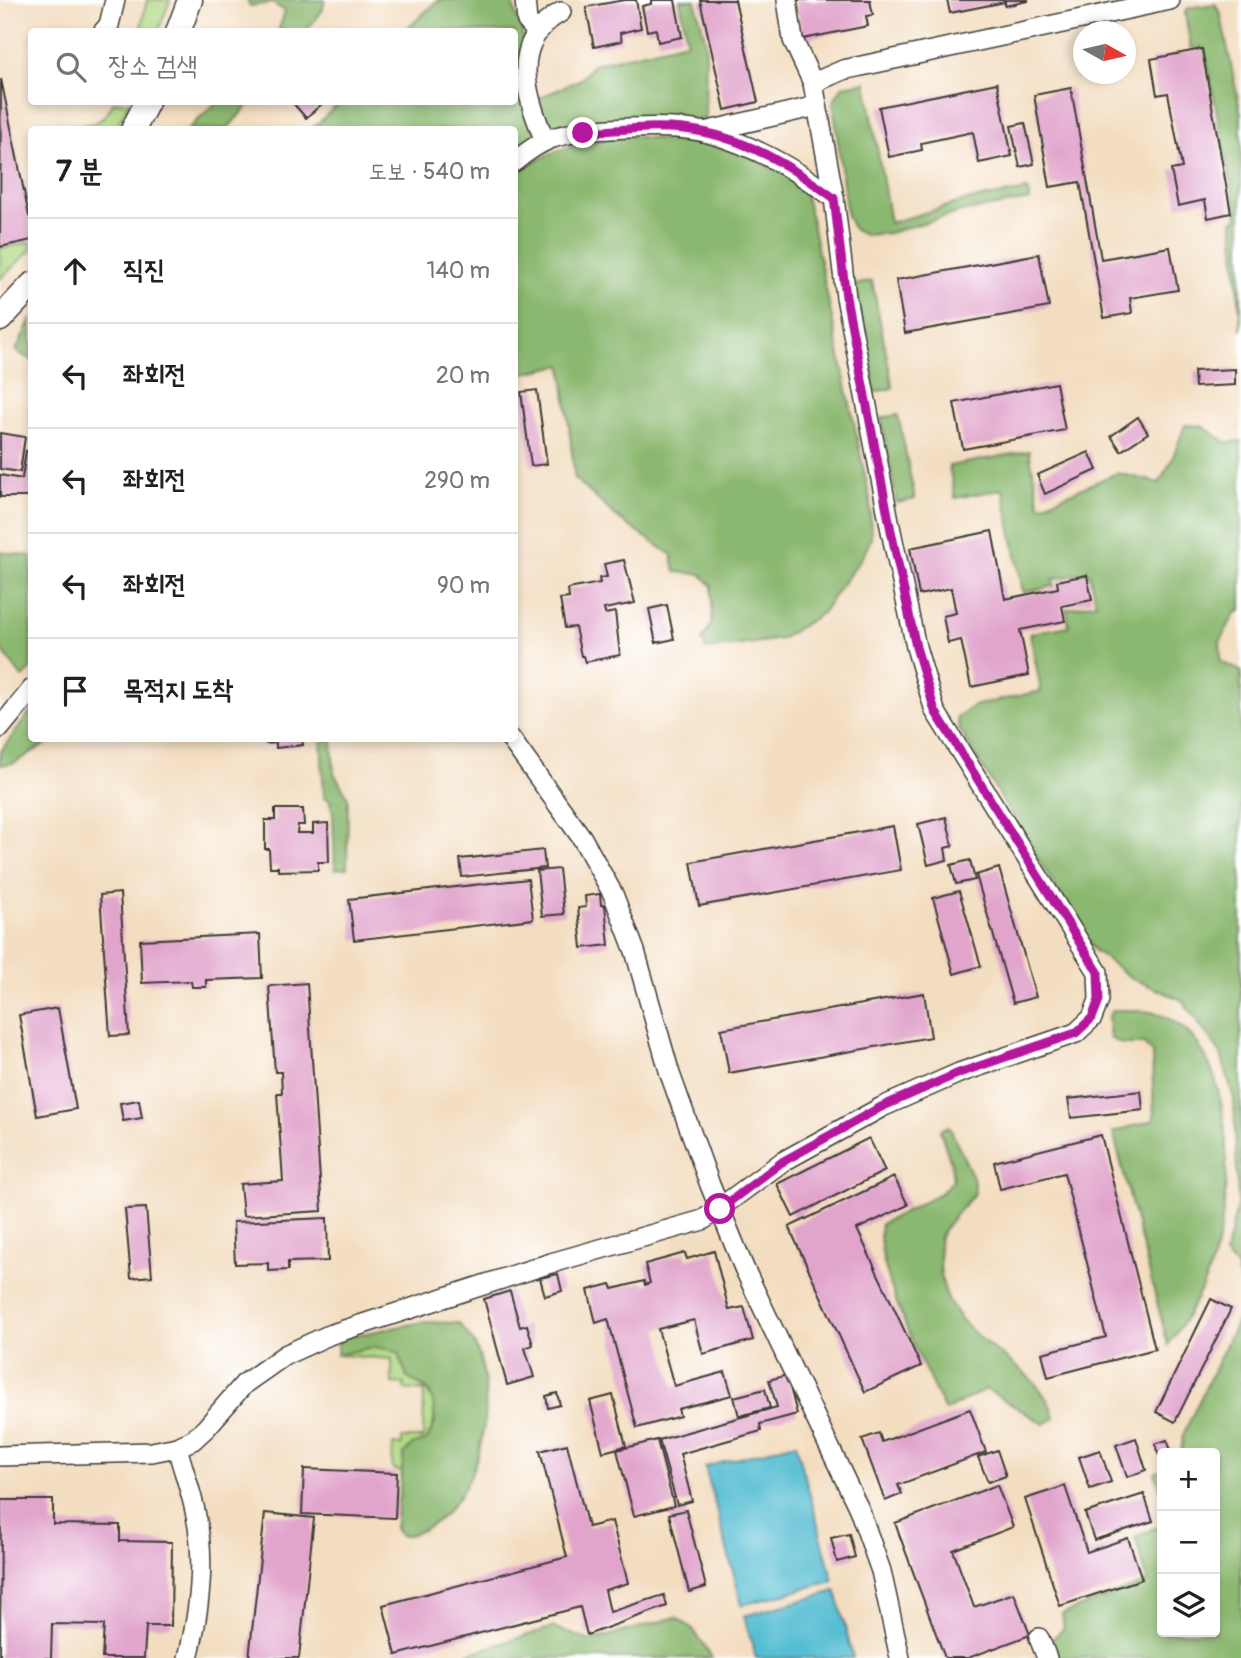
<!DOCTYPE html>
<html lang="ko">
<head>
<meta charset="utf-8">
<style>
  body { margin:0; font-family:Pangolin,"Poor Story",sans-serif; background:#f6f6f6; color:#202124 }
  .controls { position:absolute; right:21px; bottom:21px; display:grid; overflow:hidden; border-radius:7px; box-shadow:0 4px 10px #0003 }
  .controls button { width:63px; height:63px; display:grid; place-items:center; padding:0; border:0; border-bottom:2px solid #e0e0e0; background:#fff; color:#202124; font:35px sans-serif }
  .compass { position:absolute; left:1073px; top:21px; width:63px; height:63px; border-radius:50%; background:#fff; box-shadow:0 4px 10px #0003; rotate:98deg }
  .stop { position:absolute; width:21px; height:21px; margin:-16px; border:5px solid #b5179e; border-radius:50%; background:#fff }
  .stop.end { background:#b5179e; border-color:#fff; box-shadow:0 2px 7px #0008 }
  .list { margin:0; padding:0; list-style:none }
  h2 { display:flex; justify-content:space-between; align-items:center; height:91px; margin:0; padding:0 28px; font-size:30px }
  h2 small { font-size:23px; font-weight:400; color:#757577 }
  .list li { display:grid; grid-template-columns:46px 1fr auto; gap:21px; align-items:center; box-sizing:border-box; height:105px; padding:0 28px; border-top:2px solid #e0e0e0 }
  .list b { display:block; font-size:26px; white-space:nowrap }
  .list em { font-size:23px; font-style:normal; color:#757577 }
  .icon { flex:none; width:38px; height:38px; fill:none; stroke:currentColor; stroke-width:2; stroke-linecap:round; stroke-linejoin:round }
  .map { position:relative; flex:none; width:1241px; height:1658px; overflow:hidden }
  .search { position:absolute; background:#fff; box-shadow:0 4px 10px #0003; left:28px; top:28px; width:490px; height:77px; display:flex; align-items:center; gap:18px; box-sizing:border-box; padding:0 24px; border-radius:7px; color:#757577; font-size:26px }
  .panel { position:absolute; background:#fff; box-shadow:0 4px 10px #0003; left:28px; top:126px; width:490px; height:616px; border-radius:7px }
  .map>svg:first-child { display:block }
  .green { fill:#afd781; stroke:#667a4e; stroke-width:2 }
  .forest { fill:#8bb86f; stroke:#546a46; stroke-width:2 }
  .water { fill:#56bed3; stroke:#396d78; stroke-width:2 }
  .building { fill:#e1a5cc }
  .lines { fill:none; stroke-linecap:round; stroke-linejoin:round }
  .minor-casing { stroke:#3c3935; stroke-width:22 }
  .tertiary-casing { stroke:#3c3935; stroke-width:27 }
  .minor { stroke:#fff; stroke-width:19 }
  .tertiary { stroke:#fff; stroke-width:24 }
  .route { stroke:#b5179e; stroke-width:9 }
</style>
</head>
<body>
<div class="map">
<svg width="1241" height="1658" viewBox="0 0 1241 1658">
  <rect width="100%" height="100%" fill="#fff"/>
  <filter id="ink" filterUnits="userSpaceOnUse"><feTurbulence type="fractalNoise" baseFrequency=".0143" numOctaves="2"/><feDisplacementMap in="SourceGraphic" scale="14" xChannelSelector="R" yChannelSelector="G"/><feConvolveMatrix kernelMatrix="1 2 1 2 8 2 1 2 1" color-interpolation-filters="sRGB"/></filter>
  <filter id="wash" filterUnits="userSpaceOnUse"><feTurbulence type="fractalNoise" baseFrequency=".00686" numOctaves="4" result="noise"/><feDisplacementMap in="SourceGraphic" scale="28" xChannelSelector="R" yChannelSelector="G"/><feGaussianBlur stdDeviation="1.57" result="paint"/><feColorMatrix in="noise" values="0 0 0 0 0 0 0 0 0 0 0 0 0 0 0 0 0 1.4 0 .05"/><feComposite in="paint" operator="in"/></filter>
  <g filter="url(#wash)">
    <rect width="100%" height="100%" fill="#f3ddc0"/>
    <g class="green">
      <polygon points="147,0 170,0 158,31 140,31"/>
      <path d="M114,102h15l-13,27h-52c25,-9 33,4 50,-27z"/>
      <polygon points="31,242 31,250 0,279 0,248"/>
      <path d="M382,1346l17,7 8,24c30,15 34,33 20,63 -19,7 -23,13 -24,33l-11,-5 1,-23h9v-7h21l1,-47 -20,-2v-5l-12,-1v-24l-55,-4 26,-8z"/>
    </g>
    <g class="forest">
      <polygon points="247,0 325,0 322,11 306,31 278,32 285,11 272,3 250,6"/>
      <polygon points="438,0 511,0 522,31 535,137 515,151 514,130 311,130 340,102 514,102 514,32 405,31"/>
      <polygon points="680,0 695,0 706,42 705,119 555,128 545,123 539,98 581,79 594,64 687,42"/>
      <polygon points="1215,4 1220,11 1241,114 1241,330 1233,220 1238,219 1204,47 1191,48 1185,13 1188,8"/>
      <polygon points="866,82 890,223 965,201 1027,190 1030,200 961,212 889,233 864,235 854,230 847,216 833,101 843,86"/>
      <polygon points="217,102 251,102 227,129 188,129"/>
      <path d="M631,136l76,8 33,9 51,23 10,9 7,19 62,295 1,40 -7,15 -42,59 -41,26 -75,11 -4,-10 10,-17v-37l-11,-12 -26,-2 -3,-17 -52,-35 -45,-41 -13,-114 -47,10 -1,-199c36,-30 72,-35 117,-40z"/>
      <polygon points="872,281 893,388 875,392 855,285"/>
      <polygon points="31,318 31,360 16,351"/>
      <polygon points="898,415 915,499 897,503 881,418"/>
      <polygon points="1185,425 1202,426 1228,443 1241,441 1241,611 1235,613 1220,642 1221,662 1241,671 1241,1284 1235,1265 1225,1255 1238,1203 1234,1099 1221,1054 1182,1000 1131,978 1094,950 959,729 957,718 973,706 1041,691 1030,633 1069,626 1066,609 1096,603 1089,572 1053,579 1054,586 1023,592 1003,489 955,498 949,466 1029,451 1040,506 1117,473 1159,483 1171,462"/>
      <polygon points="0,552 31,556 31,669 23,678 0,648"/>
      <polygon points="31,711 32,738 54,739 14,763 0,765 0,752"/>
      <polygon points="321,739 332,739 334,773 348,797 347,868 335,869 333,813 329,799 324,797"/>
      <path d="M1113,1010c19,0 35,-1 52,7 74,32 68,175 49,239 -9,32 -27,61 -46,89l-55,-213 41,-12 -2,-67 -8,-9h-22l-12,-6 -2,-21z"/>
      <path d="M949,1126l24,51 2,16c-11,13 -27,27 -34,42 -4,6 -1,19 -1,26 1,85 96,91 115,157l-11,6 -58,-35 -41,22c-20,-41 -72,-145 -64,-187l61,-32 11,-12 -2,-17 -11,-33z"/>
      <polygon points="1241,1306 1241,1658 1058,1658 1050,1641 1064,1628 1062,1614 1148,1582 1135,1537 1159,1526 1162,1493 1155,1473 1162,1470 1162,1632 1215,1632 1215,1453 1181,1453 1183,1435 1240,1315"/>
      <path d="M423,1322l36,1c5,7 12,14 16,22 27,59 2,181 -74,191l-6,-7 9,-75 8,-9 15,-5 8,-17 -2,-21 -4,-12 -22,-13 -8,-24c-28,-11 -35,-3 -62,2l1,-12 7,-6z"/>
      <polygon points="676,1617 693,1629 712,1658 455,1658 553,1627 590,1641"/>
    </g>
    <g class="water">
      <polygon points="796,1443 833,1581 742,1605 705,1467"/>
      <polygon points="836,1591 853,1658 756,1658 744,1616"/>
    </g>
    <g id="blocks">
      <g class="building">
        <polygon points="624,0 636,0 641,28 620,33 622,41 594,47 586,7"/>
        <polygon points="651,0 675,0 682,37 658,42 656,29 647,31 642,6 651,4"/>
        <polygon points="700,0 735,0 758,102 725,110"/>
        <polygon points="795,0 870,0 873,15 866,16 868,26 803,39"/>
        <polygon points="947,0 1028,0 1028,1 1005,6 1005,2 950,13"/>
        <polygon points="1202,49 1231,213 1208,218 1205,200 1178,206 1171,170 1182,168 1168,93 1157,95 1151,59"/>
        <polygon points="1,79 29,216 32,215 32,240 0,247"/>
        <polygon points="997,83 1012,156 979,163 973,132 921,143 922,150 889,157 879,107"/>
        <polygon points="1071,88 1101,259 1170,247 1178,290 1130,298 1132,313 1104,318 1080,182 1050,187 1034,95"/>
        <polygon points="295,102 324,102 306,118 293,103"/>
        <polygon points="1025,123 1034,164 1020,167 1011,126"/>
        <polygon points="1039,254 1049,307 905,333 896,280"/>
        <polygon points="1235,369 1235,385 1195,387 1194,371"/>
        <polygon points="1056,383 1065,430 963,449 954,403"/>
        <polygon points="537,390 547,464 531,466 521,392"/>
        <polygon points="1138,417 1148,433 1121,451 1111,436"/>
        <polygon points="0,433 25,437 20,472 0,469"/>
        <polygon points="26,451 32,452 32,497 0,497 0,475 22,479"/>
        <polygon points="1089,452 1097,470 1045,494 1037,475"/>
        <polygon points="992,531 1005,599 1058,588 1057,581 1087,575 1092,600 1062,606 1065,621 1020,630 1029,675 971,687 961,640 948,643 943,616 956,613 951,588 919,595 910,548"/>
        <polygon points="624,560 635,603 604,609 605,614 615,612 620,655 585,662 583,656 581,656 575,627 565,628 560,599 569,598 568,589 600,583 599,578 607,577 604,564"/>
        <polygon points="667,605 674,639 656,643 649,609"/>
        <polygon points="265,738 302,738 303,745 276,748 276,743 266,744"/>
        <polygon points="275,809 303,809 304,825 298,825 297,833 313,833 313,824 328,823 329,862 318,862 318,870 278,871 278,867 270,867 269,849 265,849 265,820 275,820"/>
        <polygon points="946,817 953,846 945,848 947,860 928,865 918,824"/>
        <polygon points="893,826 901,870 699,906 691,862"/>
        <polygon points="543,850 545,868 462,877 460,859"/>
        <polygon points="970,860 975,880 956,884 951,865"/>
        <polygon points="999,868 1036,997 1013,1003 976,875"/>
        <polygon points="559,869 564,914 542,916 537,871"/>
        <polygon points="528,879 533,919 354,940 349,899"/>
        <polygon points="959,891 981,966 954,974 933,898"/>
        <polygon points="120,893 129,1035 110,1036 100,895"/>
        <polygon points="600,894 601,905 605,905 609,945 582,948 578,908 586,907 585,896"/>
        <polygon points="260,934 262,978 206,980 206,987 192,987 191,981 142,983 140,940"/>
        <polygon points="307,983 322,1211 243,1216 240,1184 283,1181 277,1093 282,1093 281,1072 275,1072 269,986"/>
        <polygon points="924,993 931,1037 729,1073 721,1029"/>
        <polygon points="58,1008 76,1109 37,1116 19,1015"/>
        <polygon points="1141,1091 1143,1110 1071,1118 1068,1099"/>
        <polygon points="139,1100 142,1118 123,1121 120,1103"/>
        <polygon points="1101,1135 1155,1349 1048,1377 1042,1353 1106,1337 1064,1173 1000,1189 994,1162"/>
        <polygon points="869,1138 885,1171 793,1217 777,1184"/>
        <polygon points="894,1177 908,1205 857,1229 921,1366 865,1392 789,1227"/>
        <polygon points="146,1208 152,1276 131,1278 125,1209"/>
        <polygon points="327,1218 328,1261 288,1262 288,1270 268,1271 268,1263 235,1264 233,1222"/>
        <polygon points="714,1251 729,1310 744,1307 753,1340 703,1354 694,1320 658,1329 674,1386 725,1372 732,1395 678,1409 680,1416 637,1428 608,1319 596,1323 588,1290 611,1284 613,1289 644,1281 645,1285 650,1283 645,1264 685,1253 687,1259"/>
        <polygon points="558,1274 562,1291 545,1296 540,1278"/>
        <polygon points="510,1291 520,1327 527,1325 533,1345 525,1348 534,1377 507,1385 484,1299"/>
        <polygon points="1211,1299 1231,1309 1175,1422 1156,1412"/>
        <polygon points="787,1375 797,1414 760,1424 761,1431 680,1454 692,1501 677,1505 659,1440 777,1407 769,1380"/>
        <polygon points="765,1389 770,1408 739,1416 734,1397"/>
        <polygon points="557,1393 560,1405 548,1408 546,1396"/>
        <polygon points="613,1395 626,1446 603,1452 590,1401"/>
        <polygon points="970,1409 986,1452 898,1485 902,1494 885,1501 862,1439 879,1433 882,1442"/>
        <polygon points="1136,1438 1146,1470 1127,1477 1116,1445"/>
        <polygon points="657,1440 674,1506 634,1516 617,1450"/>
        <polygon points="1167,1440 1172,1453 1162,1453 1162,1464 1155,1444"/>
        <polygon points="567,1444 588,1527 612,1521 628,1583 605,1590 610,1612 664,1595 667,1606 587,1635 580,1607 396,1655 383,1605 567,1557 540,1451"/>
        <polygon points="997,1450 1006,1476 988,1482 978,1457"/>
        <polygon points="1100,1450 1111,1482 1090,1489 1079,1457"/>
        <polygon points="304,1469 397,1473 395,1518 302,1514"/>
        <polygon points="997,1485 1013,1527 953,1550 974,1607 1014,1593 1030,1635 968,1658 945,1658 895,1523"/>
        <polygon points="1065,1486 1087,1552 1128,1538 1142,1579 1060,1606 1025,1499"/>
        <polygon points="1144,1494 1153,1521 1094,1540 1085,1513"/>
        <polygon points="1,1500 53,1500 53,1524 120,1525 120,1541 172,1542 171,1626 146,1626 144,1658 102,1658 104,1625 52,1624 51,1658 0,1658"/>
        <polygon points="686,1510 706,1587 689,1592 669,1514"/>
        <polygon points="265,1513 314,1518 299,1658 249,1658"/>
        <polygon points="849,1534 855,1557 837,1562 831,1538"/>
      </g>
    </g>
  </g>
  <g filter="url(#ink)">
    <use href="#blocks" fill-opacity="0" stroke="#3c3935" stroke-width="2"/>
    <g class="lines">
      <g class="minor-casing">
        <g id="minor">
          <polyline points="525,0 527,21 536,31"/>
          <polyline points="103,32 109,25 115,0"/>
          <polyline points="813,83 843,70 1170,0"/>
          <polyline points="704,132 817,106"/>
          <path d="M545,141c-19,-46 -37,-99 16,-129"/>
          <path d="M514,162c11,-9 23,-18 36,-23 31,-12 123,-15 155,-7 48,12 90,37 129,66"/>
          <polyline points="0,728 32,689"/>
          <polyline points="510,738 582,838 613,894 635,951 670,1074 710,1185 744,1268 859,1509 881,1571 900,1658"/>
          <path d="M177,1447c6,23 15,46 19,69 10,46 3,97 -8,142"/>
          <polyline points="0,1456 152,1452 177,1447 193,1440 206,1428 244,1384 285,1355 329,1335 551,1263 703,1220 782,1162 882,1107 959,1073 1076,1033 1092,1018 1099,1000 1098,972 935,711 916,647 891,531 846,297 834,198 813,83 793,40 787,0"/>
          <polyline points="1039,1638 1047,1658"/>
        </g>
      </g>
      <g class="tertiary-casing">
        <g id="tertiary">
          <polyline points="178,32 190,0"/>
          <polyline points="133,130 147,102"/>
          <polyline points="0,319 32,285"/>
        </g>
      </g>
      <use href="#minor" class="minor"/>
      <use href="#tertiary" class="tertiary"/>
    </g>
  </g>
  <g class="lines" filter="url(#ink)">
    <path class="route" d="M583,133c39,-4 82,-9 120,-1 48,9 93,38 131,66l12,99 45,234 25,116 19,64 163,261 1,28 -7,18 -16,15 -117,40 -78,34 -99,55 -62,47"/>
  </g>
</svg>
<div class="controls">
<button>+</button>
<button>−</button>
<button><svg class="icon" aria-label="layers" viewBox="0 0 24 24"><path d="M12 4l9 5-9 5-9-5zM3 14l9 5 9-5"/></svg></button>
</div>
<svg class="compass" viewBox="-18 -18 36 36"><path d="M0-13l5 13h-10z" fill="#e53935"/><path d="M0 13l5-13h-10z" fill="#757577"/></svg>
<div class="stop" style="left:720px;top:1209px"></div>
<div class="stop end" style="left:583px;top:133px"></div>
<div class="search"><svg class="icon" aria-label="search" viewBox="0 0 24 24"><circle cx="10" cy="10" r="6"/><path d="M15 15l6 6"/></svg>장소 검색</div>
<section class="panel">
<h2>7 분<small>도보 · 540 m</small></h2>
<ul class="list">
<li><svg class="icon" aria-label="ahead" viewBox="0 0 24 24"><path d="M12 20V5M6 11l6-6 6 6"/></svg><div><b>직진</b></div><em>140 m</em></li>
<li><svg class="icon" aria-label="left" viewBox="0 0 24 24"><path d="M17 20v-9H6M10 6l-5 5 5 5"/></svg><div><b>좌회전</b></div><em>20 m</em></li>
<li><svg class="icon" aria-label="left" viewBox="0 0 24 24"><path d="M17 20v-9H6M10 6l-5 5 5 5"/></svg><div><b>좌회전</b></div><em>290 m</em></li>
<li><svg class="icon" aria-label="left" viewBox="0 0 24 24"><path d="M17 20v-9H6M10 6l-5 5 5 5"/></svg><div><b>좌회전</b></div><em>90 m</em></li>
<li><svg class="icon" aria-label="arrive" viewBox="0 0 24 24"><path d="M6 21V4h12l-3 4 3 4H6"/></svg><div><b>목적지 도착</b></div></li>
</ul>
</section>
</div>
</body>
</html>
